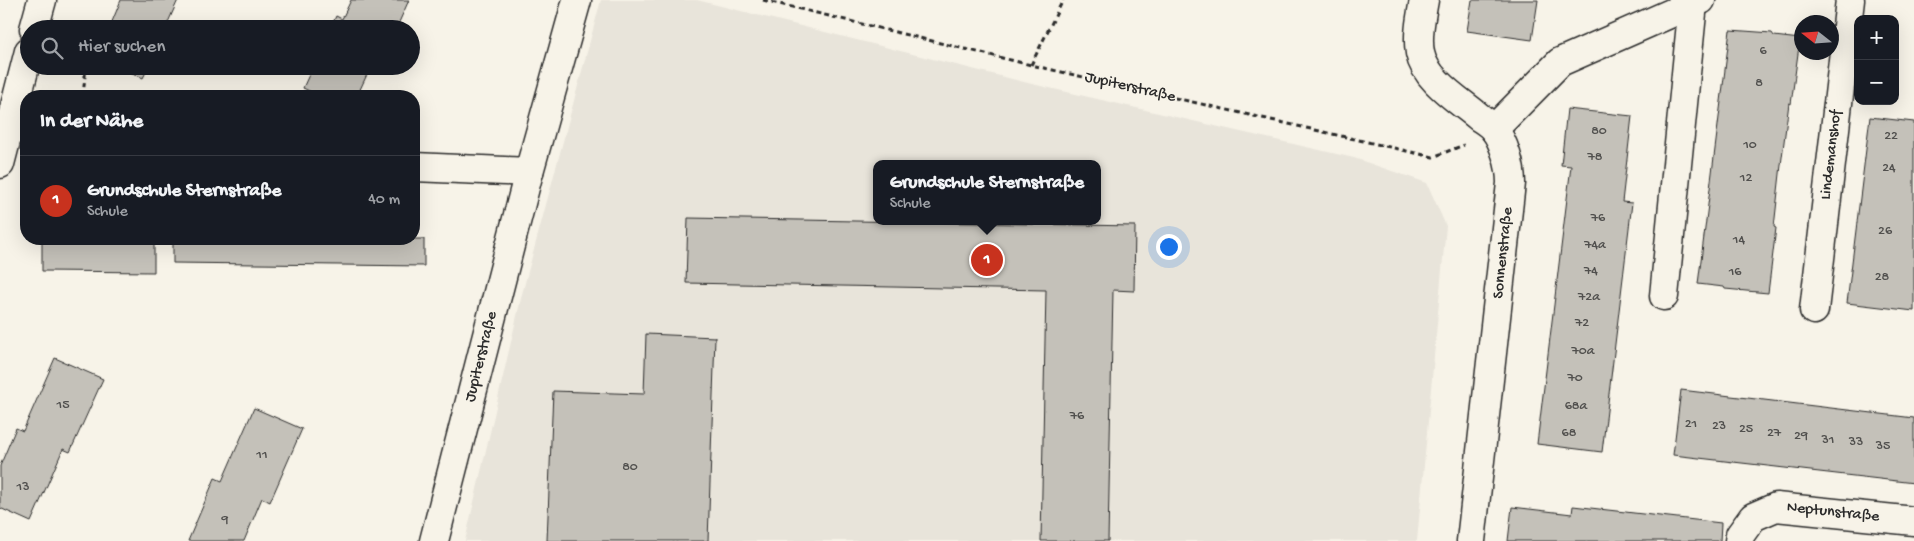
<!DOCTYPE html>
<html lang="de">
<head>
<meta charset="utf-8">
<style>
  body { margin:0; font-family:"Gochi Hand",sans-serif; background:#20242c; color:#f1f3f6 }
  .controls { position:absolute; right:15px; top:15px; display:grid; overflow:hidden; border-radius:10px; box-shadow:0 5px 20px #0002 }
  .controls button { width:45px; height:45px; display:grid; place-items:center; padding:0; border:0; border-bottom:1px solid #363941; background:#171b24; color:#f1f3f6; font:25px sans-serif }
  .compass { position:absolute; left:1794px; top:15px; width:45px; height:45px; border-radius:50%; background:#171b24; box-shadow:0 5px 20px #0002; rotate:287deg }
  .you { position:absolute; left:1168px; top:246px; width:18px; height:18px; margin:-12px; border:4px solid #fff; border-radius:50%; background:#1a73e8; box-shadow:0 0 0 8px #1a73e833 }
  .badge { display:grid; place-items:center; width:32px; height:32px; border-radius:50%; background:#c8321e; color:#fff; font-size:16px; font-weight:700 }
  .pin { position:absolute; translate:-50% -50%; border:2px solid #fff; box-shadow:0 1px 5px #0006 }
  .popup { position:absolute; left:873px; top:160px; width:228px; height:65px; box-sizing:border-box; display:grid; place-content:center; border-radius:10px; background:#171b24; filter:drop-shadow(0 1px 4px #0005); font-size:16px; white-space:nowrap; color:#9ea1a6 }
  .popup b { font-size:19px; color:#f1f3f6 }
  .popup::after { content:''; position:absolute; left:50%; top:100%; margin-left:-10px; border:10px solid transparent; border-top-color:#171b24 }
  .list { margin:0; padding:0; list-style:none }
  h2 { display:flex; justify-content:space-between; align-items:center; height:65px; margin:0; padding:0 20px; font-size:21px }
  h2 small { font-size:16px; font-weight:400; color:#9ea1a6 }
  .list li { display:grid; grid-template-columns:32px 1fr auto; gap:15px; align-items:center; box-sizing:border-box; height:90px; padding:0 20px; border-top:1px solid #363941 }
  .list b { display:block; font-size:19px; white-space:nowrap }
  .list p { margin:0; font-size:16px; white-space:nowrap; color:#9ea1a6 }
  .list em { font-size:16px; font-style:normal; color:#9ea1a6 }
  .icon { flex:none; width:28px; height:28px; fill:none; stroke:currentColor; stroke-width:2; stroke-linecap:round; stroke-linejoin:round }
  .map { position:relative; flex:none; width:1914px; height:541px; overflow:hidden }
  .search { position:absolute; background:#171b24; box-shadow:0 5px 20px #0002; left:20px; top:20px; width:400px; height:55px; display:flex; align-items:center; gap:12px; box-sizing:border-box; padding:0 18px; border-radius:28px; color:#9ea1a6; font-size:19px }
  .panel { position:absolute; background:#171b24; box-shadow:0 5px 20px #0002; left:20px; top:90px; width:400px; height:155px; border-radius:20px }
  .map>svg:first-child { display:block }
  .built { fill:#e8e4da; fill-rule:evenodd }
  .building { fill:#c4c1b9; stroke:#2b2b2b }
  .lines { fill:none; stroke-linecap:round; stroke-linejoin:round }
  .minor-casing { stroke:#2b2b2b; stroke-width:31 }
  .path { stroke:#2b2b2b; stroke-width:3; stroke-dasharray:5 4; stroke-linecap:butt }
  .minor { stroke:#f7f3e8; stroke-width:28 }
  .labels { text-anchor:middle; dominant-baseline:central; stroke-width:4; stroke-linejoin:round; paint-order:stroke }
  .number-label { font-size:14px; fill:#51504e }
  .street-label { font-size:16px; fill:#2b2b2b; stroke:#f7f3e8 }
</style>
</head>
<body>
<div class="map">
<svg width="1914" height="541" viewBox="0 0 1914 541">
  <rect width="100%" height="100%" fill="#f7f3e8"/>
  <filter id="ink" filterUnits="userSpaceOnUse"><feTurbulence type="fractalNoise" baseFrequency=".02" numOctaves="2"/><feDisplacementMap in="SourceGraphic" scale="10" xChannelSelector="R" yChannelSelector="G"/><feConvolveMatrix kernelMatrix="1 2 1 2 8 2 1 2 1" color-interpolation-filters="sRGB"/></filter>
  <g filter="url(#ink)">
    <path class="built" d="M601,0h96l335,84 322,74 73,25 19,43 -29,315h-952l57,-247zM877,164h220v57h-220z"/>
    <g class="building">
      <polygon points="121,0 178,0 165,29 109,29"/>
      <polygon points="351,0 409,0 396,29 330,29 336,16 342,19"/>
      <polygon points="1472,0 1538,0 1532,40 1467,31"/>
      <polygon points="1730,30 1772,33 1774,36 1800,39 1791,104 1789,103 1781,165 1774,227 1776,228 1768,293 1725,289 1724,287 1698,284"/>
      <polygon points="117,66 149,66 143,78"/>
      <polygon points="313,66 371,66 357,96 320,96 303,88"/>
      <polygon points="1567,109 1632,116 1622,202 1632,203 1602,452 1537,444 1571,166 1561,165"/>
      <polygon points="1870,117 1914,122 1914,311 1847,303"/>
      <polygon points="688,218 1135,226 1134,291 1113,290 1108,541 1041,541 1046,290 686,283"/>
      <polygon points="42,239 154,239 154,272 42,271"/>
      <polygon points="173,239 424,239 424,266 173,263"/>
      <polygon points="646,334 715,337 708,541 547,541 553,391 644,394"/>
      <polygon points="55,358 103,379 70,452 63,449 31,522 0,508 0,466 16,428 23,431"/>
      <polygon points="1681,390 1914,418 1914,483 1673,455"/>
      <polygon points="254,408 302,429 270,502 262,498 244,541 188,541 215,478 222,481"/>
      <polygon points="1573,506 1721,523 1720,541 1508,541 1512,507 1572,514"/>
    </g>
    <g class="lines">
      <g class="minor-casing">
        <g id="minor">
          <path d="M1424,0c-3,17 -7,36 -4,53 5,27 39,47 59,64 4,3 11,7 15,12 10,13 17,37 17,54l-40,358"/>
          <polyline points="34,29 42,0"/>
          <polyline points="1494,129 1560,62 1701,0"/>
          <polyline points="0,164 29,51"/>
          <polyline points="414,167 529,172"/>
          <polyline points="1664,296 1693,3"/>
          <polyline points="1814,310 1850,0"/>
          <polyline points="434,541 529,172 577,0"/>
          <polyline points="1739,541 1740,535 1753,517 1776,507 1914,521"/>
        </g>
      </g>
      <g class="path">
        <polyline points="763,0 1031,65 1433,157 1464,145"/>
        <polyline points="1031,65 1063,0"/>
        <polyline points="83,96 86,66"/>
      </g>
      <use href="#minor" class="minor"/>
    </g>
  </g>
  <g class="labels">
    <g class="number-label">
      <text x="1763" y="51">6</text>
      <text x="1759" y="83">8</text>
      <text x="1599" y="131">80</text>
      <text x="1891" y="136">22</text>
      <text x="1750" y="145">10</text>
      <text x="1595" y="157">78</text>
      <text x="1889" y="168">24</text>
      <text x="1746" y="178">12</text>
      <text x="1598" y="218">76</text>
      <text x="1885" y="231">26</text>
      <text x="1739" y="240">14</text>
      <text x="1595" y="245">74a</text>
      <text x="1591" y="271">74</text>
      <text x="1735" y="272">16</text>
      <text x="1882" y="277">28</text>
      <text x="1589" y="297">72a</text>
      <text x="1582" y="323">72</text>
      <text x="1583" y="351">70a</text>
      <text x="1575" y="378">70</text>
      <text x="63" y="405">15</text>
      <text x="1576" y="406">68a</text>
      <text x="1077" y="416">76</text>
      <text x="1691" y="424">21</text>
      <text x="1719" y="426">23</text>
      <text x="1746" y="429">25</text>
      <text x="1569" y="433">68</text>
      <text x="1774" y="433">27</text>
      <text x="1801" y="436">29</text>
      <text x="1828" y="440">31</text>
      <text x="1856" y="442">33</text>
      <text x="1883" y="446">35</text>
      <text x="262" y="455">11</text>
      <text x="630" y="467">80</text>
      <text x="23" y="487">13</text>
      <text x="225" y="520">9</text>
    </g>
    <g class="street-label">
      <text transform="translate(1130 88) rotate(13)">Jupiterstraße</text>
      <text transform="translate(1832 155) rotate(-83)">Lindemanshof</text>
      <text transform="translate(1504 253) rotate(-84)">Sonnenstraße</text>
      <text transform="translate(482 357) rotate(-76)">Jupiterstraße</text>
      <text transform="translate(1833 513) rotate(6)">Neptunstraße</text>
    </g>
  </g>
</svg>
<div class="controls">
<button>+</button>
<button>−</button>
</div>
<svg class="compass" viewBox="-18 -18 36 36"><path d="M0-13l5 13h-10z" fill="#e53935"/><path d="M0 13l5-13h-10z" fill="#9ea1a6"/></svg>
<div class="you"></div>
<div class="pin badge" style="left:987px;top:260px">1</div>
<div class="popup"><b>Grundschule Sternstraße</b>Schule</div>
<div class="search"><svg class="icon" aria-label="search" viewBox="0 0 24 24"><circle cx="10" cy="10" r="6"/><path d="M15 15l6 6"/></svg>Hier suchen</div>
<section class="panel">
<h2>In der Nähe<small></small></h2>
<ul class="list">
<li><span class="badge">1</span><div><b>Grundschule Sternstraße</b><p>Schule</p></div><em>40 m</em></li>
</ul>
</section>
</div>
</body>
</html>
